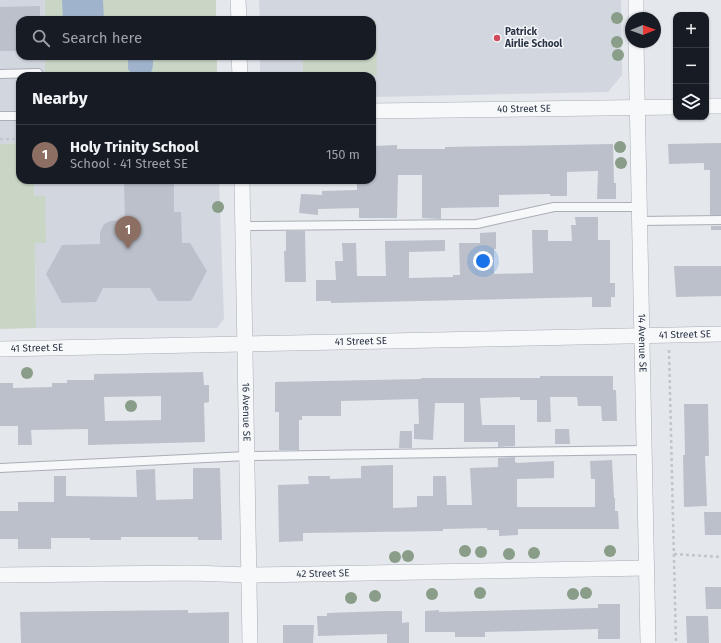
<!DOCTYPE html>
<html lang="en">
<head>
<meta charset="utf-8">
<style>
  body { margin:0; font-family:"Fira Sans",sans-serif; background:#20242c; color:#f1f3f6 }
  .controls { position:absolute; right:12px; top:12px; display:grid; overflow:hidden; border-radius:8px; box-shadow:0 1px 3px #0004 }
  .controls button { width:36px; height:36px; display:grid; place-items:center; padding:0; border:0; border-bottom:1px solid #363941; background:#171b24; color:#f1f3f6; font:20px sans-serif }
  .compass { position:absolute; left:625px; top:12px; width:36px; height:36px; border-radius:50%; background:#171b24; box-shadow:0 1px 3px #0004; rotate:89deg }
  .you { position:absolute; left:483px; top:261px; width:14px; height:14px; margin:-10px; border:3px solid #fff; border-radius:50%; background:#1a73e8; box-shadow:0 0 0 6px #1a73e833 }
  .badge { display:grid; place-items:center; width:26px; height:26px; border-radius:50%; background:#1a73e8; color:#fff; font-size:13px; font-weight:700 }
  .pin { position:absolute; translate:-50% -33px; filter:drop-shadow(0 1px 2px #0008) }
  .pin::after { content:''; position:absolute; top:21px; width:14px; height:12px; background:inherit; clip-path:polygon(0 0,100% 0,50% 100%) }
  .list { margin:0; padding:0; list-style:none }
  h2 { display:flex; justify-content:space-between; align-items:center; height:52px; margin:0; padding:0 16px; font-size:17px }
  h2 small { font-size:13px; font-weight:400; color:#9ea1a6 }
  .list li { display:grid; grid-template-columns:26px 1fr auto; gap:12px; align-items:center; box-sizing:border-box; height:60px; padding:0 16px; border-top:1px solid #363941 }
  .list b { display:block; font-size:15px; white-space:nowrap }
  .list p { margin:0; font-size:13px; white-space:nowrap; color:#9ea1a6 }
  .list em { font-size:13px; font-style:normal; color:#9ea1a6 }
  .icon { flex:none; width:22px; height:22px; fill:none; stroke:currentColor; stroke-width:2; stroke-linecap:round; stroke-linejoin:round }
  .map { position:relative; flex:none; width:721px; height:643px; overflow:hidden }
  .search { position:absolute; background:#171b24; box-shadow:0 1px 3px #0004; left:16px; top:16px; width:360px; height:44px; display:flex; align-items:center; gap:10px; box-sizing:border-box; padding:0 14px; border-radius:12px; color:#9ea1a6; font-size:15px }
  .panel { position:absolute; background:#171b24; box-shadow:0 1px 3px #0004; left:16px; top:72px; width:360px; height:112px; border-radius:12px }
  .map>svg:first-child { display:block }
  .built { fill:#d2d6de }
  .green { fill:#c9d6c5 }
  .water { fill:#9fb4cc }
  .building { fill:#bbc0ca; fill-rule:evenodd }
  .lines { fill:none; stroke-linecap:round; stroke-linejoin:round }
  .lane-casing { stroke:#a9aeb7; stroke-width:10 }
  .street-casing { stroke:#a9aeb7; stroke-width:16 }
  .path { stroke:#c2c5cb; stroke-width:2.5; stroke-dasharray:3 3; stroke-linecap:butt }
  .lane { stroke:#f7f8fa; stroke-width:8 }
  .street { stroke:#f7f8fa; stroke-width:15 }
  .tree { fill:#899d89 }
  .poi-dot { fill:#d1495b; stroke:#f4f6f9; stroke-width:1.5 }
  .labels { text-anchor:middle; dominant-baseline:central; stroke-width:3; stroke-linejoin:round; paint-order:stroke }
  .poi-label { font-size:10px; font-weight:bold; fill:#2b3445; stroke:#f4f6f9; text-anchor:start }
  .street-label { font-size:10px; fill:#2b3445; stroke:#f4f6f9 }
</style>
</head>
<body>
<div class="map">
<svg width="721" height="643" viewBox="0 0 721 643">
  <rect width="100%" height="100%" fill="#e4e7ec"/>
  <g class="built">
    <polygon points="0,0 45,0 45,20 20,20 20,56 45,56 45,76 20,76 20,143 0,144"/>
    <polygon points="259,0 621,0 622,75 608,92 372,97 372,76 260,76 260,56 372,56 372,20 260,20"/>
    <polygon points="34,180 219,180 224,319 217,328 36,328"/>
  </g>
  <g class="green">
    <rect x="45" y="0" width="171" height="20"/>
    <polygon points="376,21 377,75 303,76 303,56 372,56 372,22"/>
    <rect x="45" y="56" width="172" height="20"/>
    <polygon points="20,143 20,180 34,180 34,196 45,196 46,243 35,243 36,328 0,329 0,144"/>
  </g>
  <g class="water">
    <polygon points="62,0 103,0 104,20 63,20"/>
    <path d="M128,56h25c0,8 1,14 -5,20h-15l-5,-7z"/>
  </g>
  <g class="building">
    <polygon points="40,6 40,20 20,20 20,51 0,51 0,7"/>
    <polygon points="721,143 721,215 710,215 710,170 704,170 704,163 669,164 668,144"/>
    <polygon points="613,144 614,183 616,183 616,199 597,199 598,171 567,172 567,196 550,196 550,194 499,195 499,207 441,208 441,219 422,218 422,175 398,175 397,218 359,218 359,208 318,209 318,215 299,213 301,194 322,195 322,191 357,190 357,180 372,180 372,146 397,145 397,149 445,149 445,147"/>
    <polygon points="124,180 174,180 174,212 181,212 182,243 190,243 207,271 191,301 158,301 150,288 103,288 96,302 62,303 46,274 62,245 100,244 100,232 104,224 110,221 125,220"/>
    <polygon points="575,217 598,217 598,240 610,240 610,283 615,283 615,297 611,297 611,307 592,307 592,297 331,303 331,301 316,301 316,280 336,280 335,261 343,261 342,243 356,243 357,276 386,276 385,241 445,240 445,251 409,252 409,278 453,277 453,275 460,275 459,243 480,243 480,233 496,232 496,249 494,249 494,274 533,273 532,230 548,230 548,241 572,241 571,225 576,225"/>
    <rect x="711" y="226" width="10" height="4"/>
    <polygon points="286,231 305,231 306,282 285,282 284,251 286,251"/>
    <polygon points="674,266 721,266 721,296 676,297"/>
    <path d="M203,372l1,13h5v17l-5,1 1,39 -117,3v-16l-57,1 1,15h-14v-19h-18v-43h13v5l39,-1v-4h15v-3h27v-6zM161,396v24l-56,1 -1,-24z"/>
    <polygon points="540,376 613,376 613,390 616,390 617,421 602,421 601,406 578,406 577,397 550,397 551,422 537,422 537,400 520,400 520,397 480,398 482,425 515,425 515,446 498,447 498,442 464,442 464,403 435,403 433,440 414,439 414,424 419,424 418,399 341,401 341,416 302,416 302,420 299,420 299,450 279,450 279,412 275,412 275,382 421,379 421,378 540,378"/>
    <polygon points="684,404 708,404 709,456 705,456 707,506 684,507 683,455 685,455"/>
    <polygon points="555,429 569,429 570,444 555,444"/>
    <polygon points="400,431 412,431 412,448 399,448"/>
    <polygon points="515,457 515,462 517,463 554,461 554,478 517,479 517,507 595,507 595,479 591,479 590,461 612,460 614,498 615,498 615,511 618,511 619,529 518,529 518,535 499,536 499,530 487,530 487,528 443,529 443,531 303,533 303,541 279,542 278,485 309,484 308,476 330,476 330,479 361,478 361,466 393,465 393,508 417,507 417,496 433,496 433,476 446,476 447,505 472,505 470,468 498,467 498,458"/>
    <polygon points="193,468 220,468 222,540 198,540 198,537 121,537 121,540 90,540 90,538 51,538 51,549 18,549 18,539 0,539 0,511 18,511 18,502 54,502 54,476 66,476 66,496 137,497 136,470 155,469 156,500 193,499"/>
    <polygon points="704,512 721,512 721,535 705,535"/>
    <polygon points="705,587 721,587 721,609 706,609"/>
    <polygon points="598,604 620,604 620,639 598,639 598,629 485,632 485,637 455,637 455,632 425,632 425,611 439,610 439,612 595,608 598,608"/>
    <polygon points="188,610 188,613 229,612 229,643 21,643 20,612"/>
    <polygon points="386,611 402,611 402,623 409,622 409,643 387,643 387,634 318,636 317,616 327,616 327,613"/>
    <polygon points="686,616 708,616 709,643 687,643"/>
    <polygon points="283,625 314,625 313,643 283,643"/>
  </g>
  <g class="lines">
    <g class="lane-casing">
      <g id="lane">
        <polyline points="0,74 38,73"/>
        <polyline points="0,116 20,116"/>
        <polyline points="640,221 721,220"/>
        <polyline points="243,226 477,224 554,207 639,207"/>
        <polyline points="0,468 247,456 644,450"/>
      </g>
    </g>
    <g class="street-casing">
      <g id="street">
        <polyline points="238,0 239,20"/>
        <polyline points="636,0 636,18"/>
        <path id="s1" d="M636,42l12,601"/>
        <polyline points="239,56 240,76"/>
        <polyline points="706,106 721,106"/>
        <path id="s2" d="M372,111l304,-4"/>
        <path id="s3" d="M242,180l8,463"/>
        <path id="s4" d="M0,349l721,-15"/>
        <path id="s5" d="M0,575l191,-2 58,2 398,-7"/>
      </g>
    </g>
    <g class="path">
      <polyline points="0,139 20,139"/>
      <polyline points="669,350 676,643"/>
      <polyline points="674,554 721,557"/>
    </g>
    <use href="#lane" class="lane"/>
    <use href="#street" class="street"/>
  </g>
  <g class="tree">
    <circle cx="617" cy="18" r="6"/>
    <circle cx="617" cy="42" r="6"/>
    <circle cx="618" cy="55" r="6"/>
    <circle cx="620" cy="147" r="6"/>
    <circle cx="621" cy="163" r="6"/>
    <circle cx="218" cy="207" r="6"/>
    <circle cx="27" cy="373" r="6"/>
    <circle cx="131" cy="406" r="6"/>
    <circle cx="465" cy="551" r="6"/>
    <circle cx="610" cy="551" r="6"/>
    <circle cx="481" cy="552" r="6"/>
    <circle cx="534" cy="553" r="6"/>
    <circle cx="509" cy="554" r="6"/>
    <circle cx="408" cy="556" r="6"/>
    <circle cx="395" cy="557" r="6"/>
    <circle cx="480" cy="593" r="6"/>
    <circle cx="586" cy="593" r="6"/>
    <circle cx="432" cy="594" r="6"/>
    <circle cx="573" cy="594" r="6"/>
    <circle cx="375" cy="596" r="6"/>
    <circle cx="351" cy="598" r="6"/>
  </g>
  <circle class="poi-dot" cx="497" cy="38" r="4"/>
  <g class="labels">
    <g class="poi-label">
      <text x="505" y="32">Patrick<tspan x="505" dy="12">Airlie School</tspan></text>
    </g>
    <g class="street-label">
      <text stroke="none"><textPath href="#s2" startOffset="152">40 Street SE</textPath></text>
      <text stroke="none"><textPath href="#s4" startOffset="685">41 Street SE</textPath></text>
      <text stroke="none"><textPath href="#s4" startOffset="361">41 Street SE</textPath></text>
      <text stroke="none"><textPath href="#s1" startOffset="301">14 Avenue SE</textPath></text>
      <text stroke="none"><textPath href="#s4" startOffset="37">41 Street SE</textPath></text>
      <text stroke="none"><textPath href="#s3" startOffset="232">16 Avenue SE</textPath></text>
      <text stroke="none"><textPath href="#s5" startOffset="323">42 Street SE</textPath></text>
    </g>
  </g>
</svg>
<div class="controls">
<button>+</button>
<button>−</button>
<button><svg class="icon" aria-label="layers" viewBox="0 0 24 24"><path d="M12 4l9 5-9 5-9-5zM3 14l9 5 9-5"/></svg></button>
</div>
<svg class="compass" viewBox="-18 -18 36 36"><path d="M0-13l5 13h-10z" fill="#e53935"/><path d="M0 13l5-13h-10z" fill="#9ea1a6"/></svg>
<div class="you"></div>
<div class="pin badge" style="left:128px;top:249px;background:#8d6e63">1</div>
<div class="search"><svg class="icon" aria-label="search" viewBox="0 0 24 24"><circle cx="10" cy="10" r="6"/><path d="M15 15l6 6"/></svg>Search here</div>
<section class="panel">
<h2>Nearby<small></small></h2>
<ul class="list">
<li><span class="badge" style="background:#8d6e63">1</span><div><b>Holy Trinity School</b><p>School · 41 Street SE</p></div><em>150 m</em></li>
</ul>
</section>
</div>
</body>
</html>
